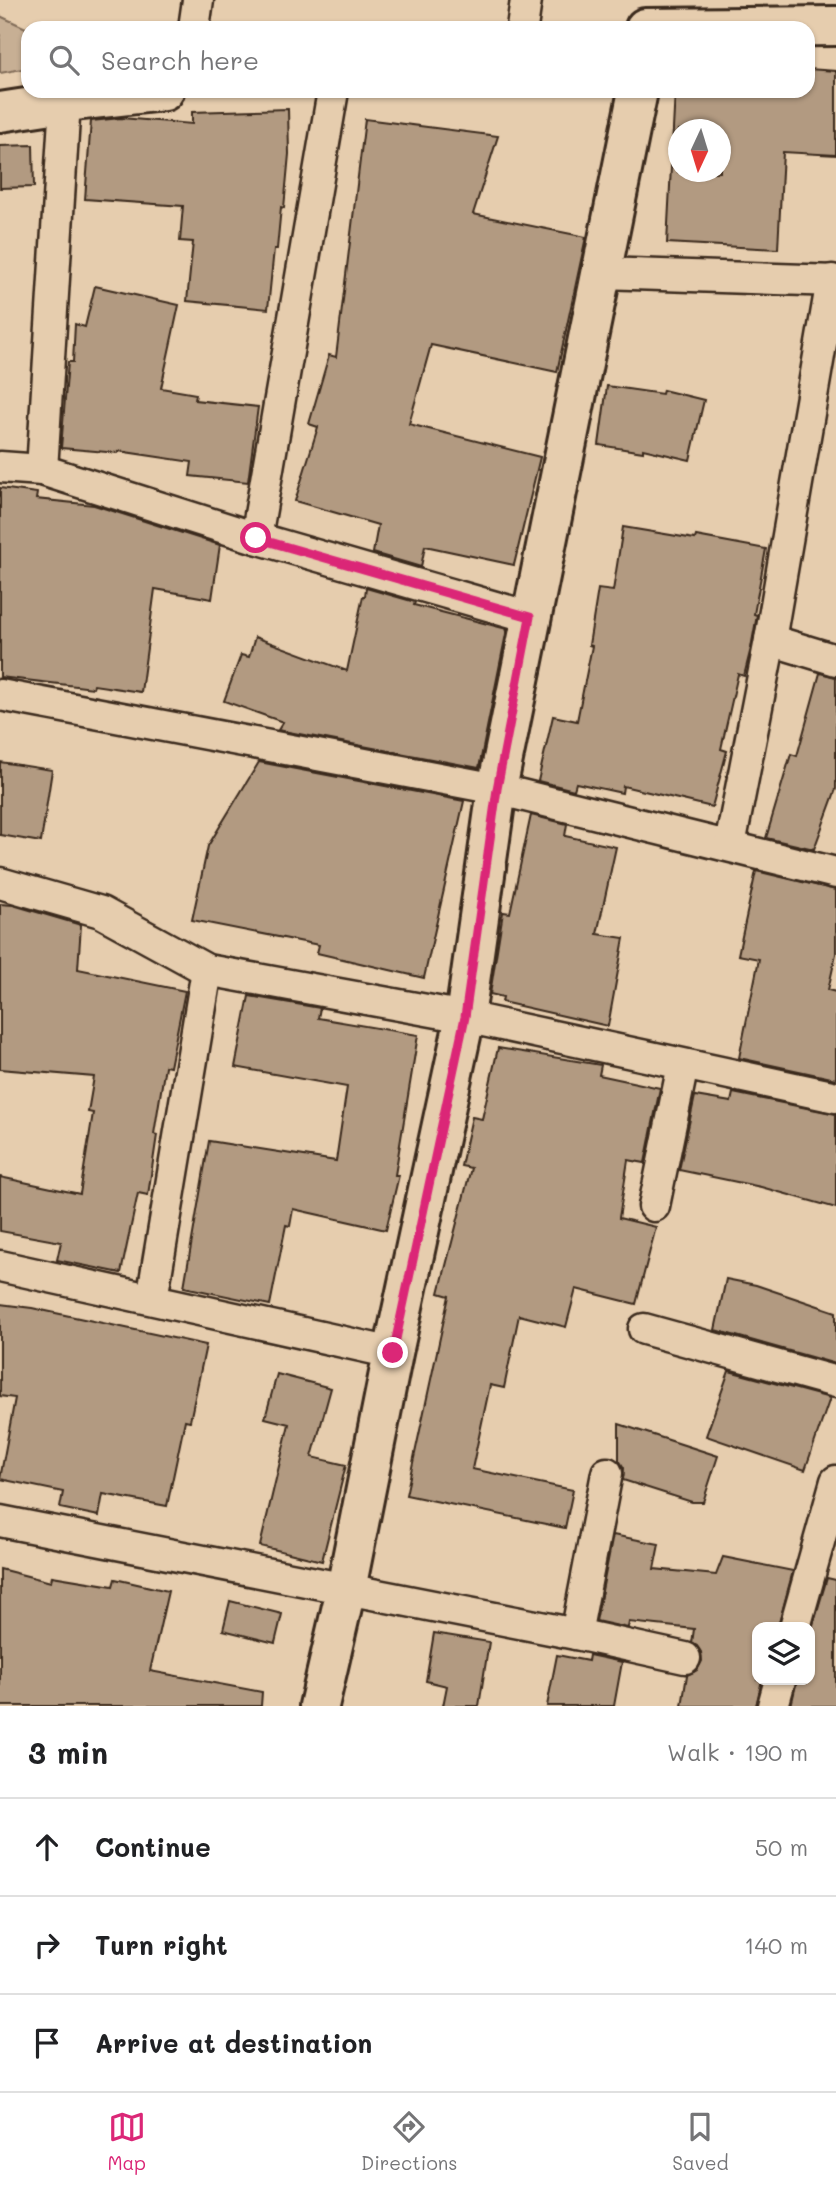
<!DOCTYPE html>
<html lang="en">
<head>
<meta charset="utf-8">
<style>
  body { margin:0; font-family:Mali,sans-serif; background:#f6f6f6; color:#202124 }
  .controls { position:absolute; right:21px; bottom:21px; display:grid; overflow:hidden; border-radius:14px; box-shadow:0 2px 5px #0004 }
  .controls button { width:63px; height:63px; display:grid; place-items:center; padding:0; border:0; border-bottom:2px solid #e0e0e0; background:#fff; color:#202124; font:35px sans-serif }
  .compass { position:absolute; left:668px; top:119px; width:63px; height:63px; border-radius:50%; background:#fff; box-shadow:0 2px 5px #0004; rotate:184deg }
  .stop { position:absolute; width:21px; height:21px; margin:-16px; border:5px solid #db2777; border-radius:50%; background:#fff }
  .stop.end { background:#db2777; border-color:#fff; box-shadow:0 2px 7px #0008 }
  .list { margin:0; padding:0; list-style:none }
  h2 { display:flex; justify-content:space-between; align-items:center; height:91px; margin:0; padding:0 28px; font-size:30px }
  h2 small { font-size:23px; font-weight:400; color:#757577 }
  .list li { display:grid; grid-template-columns:46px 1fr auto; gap:21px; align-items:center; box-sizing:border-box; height:98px; padding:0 28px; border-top:2px solid #e0e0e0 }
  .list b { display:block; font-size:26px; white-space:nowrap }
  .list em { font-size:23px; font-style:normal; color:#757577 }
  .icon { flex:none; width:38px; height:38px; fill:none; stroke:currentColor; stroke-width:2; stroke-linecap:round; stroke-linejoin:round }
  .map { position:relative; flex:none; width:836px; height:1706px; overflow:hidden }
  .search { position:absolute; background:#fff; box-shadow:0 2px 5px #0004; left:21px; right:21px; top:21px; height:77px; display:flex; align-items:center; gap:18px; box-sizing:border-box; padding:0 24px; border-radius:21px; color:#757577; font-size:26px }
  .sheet { height:385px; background:#fff }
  nav { display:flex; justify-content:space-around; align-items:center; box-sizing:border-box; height:98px; border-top:2px solid #e0e0e0; background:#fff; font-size:19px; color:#757577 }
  nav a { display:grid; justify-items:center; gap:4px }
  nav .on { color:#db2777 }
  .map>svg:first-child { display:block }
  .green { fill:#c7af94; stroke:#816c59; stroke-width:2 }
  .building { fill:#b29a81; stroke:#3b2a1e; stroke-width:2; fill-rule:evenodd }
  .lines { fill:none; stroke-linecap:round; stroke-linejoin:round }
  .street-casing { stroke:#3b2a1e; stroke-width:35 }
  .secondary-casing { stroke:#3b2a1e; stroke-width:44 }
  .street { stroke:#e6cdae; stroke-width:30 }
  .secondary { stroke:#e6cdae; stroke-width:38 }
  .route { stroke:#db2777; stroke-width:9 }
</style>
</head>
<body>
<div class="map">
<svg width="836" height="1706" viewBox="0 0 836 1706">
  <rect width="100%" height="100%" fill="#e6cdae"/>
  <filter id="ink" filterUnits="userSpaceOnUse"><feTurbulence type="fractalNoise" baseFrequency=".0143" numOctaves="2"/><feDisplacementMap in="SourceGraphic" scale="14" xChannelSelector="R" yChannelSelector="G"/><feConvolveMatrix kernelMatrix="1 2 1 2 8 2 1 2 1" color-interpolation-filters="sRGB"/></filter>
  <g filter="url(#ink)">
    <polygon class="green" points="0,16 28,29 28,68 0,73"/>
    <g class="building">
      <path d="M808,69l28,2v84l-53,-3 -5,97 -111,-6 8,-152h133zM678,130h42v42h-42z"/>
      <polygon points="288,109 289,154 284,208 281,207 277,249 274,249 268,309 187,301 193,242 180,241 183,206 85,199 91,121 121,118 192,124 192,112"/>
      <polygon points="365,119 498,136 473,214 586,237 557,372 431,345 409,424 540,457 514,565 425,546 421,567 373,553 378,525 295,501 318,427 309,424 329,355 336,357"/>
      <polygon points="33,145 34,187 0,188 0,146"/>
      <polygon points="95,286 179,305 161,388 196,394 195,400 258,407 248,482 190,476 192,462 118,451 118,453 61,448 68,362 73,362 75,324 85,327"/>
      <polygon points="607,386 662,394 663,390 704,400 690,460 643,449 643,452 599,445"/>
      <polygon points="0,488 37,493 36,499 94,505 220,545 212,599 155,589 141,692 94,685 93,688 0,677"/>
      <polygon points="623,527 695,539 696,536 766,549 754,614 757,615 751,648 744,676 738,674 721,749 727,751 712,807 623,786 622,793 576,783 574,790 538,781 553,716 577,721 592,646 589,645 598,589 613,591"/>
      <polygon points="366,588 415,602 414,605 507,629 479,768 278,730 283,722 224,701 241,655 249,657 255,637 347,671 363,596 365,596"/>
      <polygon points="820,673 836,677 836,789 814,849 766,838 791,754 797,756"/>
      <polygon points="0,762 52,770 41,842 0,835"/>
      <polygon points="259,762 464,801 424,978 317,953 319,945 192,920 208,846"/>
      <polygon points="531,815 567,824 565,836 616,847 597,934 624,938 608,1026 502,1002 503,997 490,994 503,912 510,913"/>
      <polygon points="756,871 836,890 836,954 828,990 836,992 836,1079 739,1058 759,959 738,955"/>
      <polygon points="0,904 13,905 81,925 78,969 185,991 170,1067 165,1066 154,1134 157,1135 148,1195 138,1193 121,1273 57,1260 61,1242 0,1231 0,1177 80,1194 93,1113 88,1112 94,1077 0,1069"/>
      <polygon points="249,996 320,1008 318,1018 418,1035 395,1175 399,1175 386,1230 293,1209 290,1226 286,1225 270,1305 184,1287 209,1141 336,1161 347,1087 235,1067"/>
      <polygon points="498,1048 601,1065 599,1075 660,1088 645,1163 628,1160 619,1218 656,1227 636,1304 576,1289 566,1327 519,1315 504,1388 490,1385 472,1469 573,1490 565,1528 406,1495 449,1296 439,1293 471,1168 461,1166 472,1117 482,1119"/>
      <polygon points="733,1093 836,1114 836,1208 761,1187 679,1170 695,1096 731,1102"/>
      <polygon points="726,1279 756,1285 836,1312 836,1364 715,1330"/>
      <polygon points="0,1304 32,1308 206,1345 190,1421 185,1420 167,1506 103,1494 99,1516 60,1508 63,1492 0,1479 15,1398 0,1396"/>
      <polygon points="729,1371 830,1398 805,1470 706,1436"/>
      <polygon points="277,1374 331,1388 312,1457 346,1465 322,1561 260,1546 289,1424 265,1418"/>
      <polygon points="619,1424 718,1456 703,1502 692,1502 623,1480 624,1468 619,1460"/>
      <polygon points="613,1535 659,1544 654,1569 716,1575 723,1557 793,1571 778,1627 757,1627 757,1680 762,1680 756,1706 682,1706 687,1675 697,1670 702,1661 701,1652 697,1646 692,1643 694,1629 629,1622 628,1628 596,1621"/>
      <polygon points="0,1569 51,1582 52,1576 113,1586 115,1579 168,1591 150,1671 262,1692 261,1706 0,1706"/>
      <polygon points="827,1578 836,1580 836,1706 791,1706 797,1680 810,1680 810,1635"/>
      <polygon points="230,1601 282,1614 275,1643 223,1630"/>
      <polygon points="434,1633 489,1642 479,1706 443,1706 447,1686 426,1681"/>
      <polygon points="557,1655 588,1661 589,1655 622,1662 614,1706 547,1706"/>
    </g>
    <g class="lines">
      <g class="street-casing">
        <g id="street">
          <polyline points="194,28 198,0"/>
          <polyline points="522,28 526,0"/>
          <polyline points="602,273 836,281"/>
          <polyline points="0,467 42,470 256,538 530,617"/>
          <polyline points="42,470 65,102"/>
          <polyline points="256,538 333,91"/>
          <polyline points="770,640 836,660"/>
          <polyline points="0,695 497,789 836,873"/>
          <polyline points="730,845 770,640 832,280"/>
          <polyline points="0,883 101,912 207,970 465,1017 836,1097"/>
          <polyline points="654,1206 683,1065"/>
          <polyline points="0,1266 393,1353"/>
          <polyline points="152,1299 207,970"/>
          <polyline points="644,1329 836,1382"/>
          <polyline points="0,1521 576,1634 685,1658"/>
          <polyline points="795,1627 836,1481"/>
          <polyline points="576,1634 607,1473"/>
          <polyline points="773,1706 780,1680"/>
        </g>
      </g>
      <g class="secondary-casing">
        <g id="secondary">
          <polyline points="645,28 836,26"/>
          <polyline points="0,112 65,102 164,91"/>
          <polyline points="319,1706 346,1589 393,1353 465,1017 497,789 638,91"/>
        </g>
      </g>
      <use href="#street" class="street"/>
      <use href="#secondary" class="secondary"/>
    </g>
  </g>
  <g class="lines" filter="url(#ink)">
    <polyline class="route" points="256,538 530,617 497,789 465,1017 393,1353"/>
  </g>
</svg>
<div class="controls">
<button><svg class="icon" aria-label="layers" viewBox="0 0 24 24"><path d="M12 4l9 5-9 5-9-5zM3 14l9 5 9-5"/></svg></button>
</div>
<svg class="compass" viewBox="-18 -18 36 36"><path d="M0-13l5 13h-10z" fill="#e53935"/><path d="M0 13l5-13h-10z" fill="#757577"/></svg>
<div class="stop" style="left:256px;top:538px"></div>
<div class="stop end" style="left:393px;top:1353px"></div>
<div class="search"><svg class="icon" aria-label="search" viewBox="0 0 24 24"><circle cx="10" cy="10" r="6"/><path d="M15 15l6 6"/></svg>Search here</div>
</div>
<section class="sheet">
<h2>3 min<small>Walk · 190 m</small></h2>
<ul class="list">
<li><svg class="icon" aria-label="ahead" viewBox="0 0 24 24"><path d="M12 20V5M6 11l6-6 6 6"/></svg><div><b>Continue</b></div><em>50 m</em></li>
<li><svg class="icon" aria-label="right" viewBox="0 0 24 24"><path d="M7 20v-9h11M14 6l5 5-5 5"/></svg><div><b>Turn right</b></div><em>140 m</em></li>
<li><svg class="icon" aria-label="arrive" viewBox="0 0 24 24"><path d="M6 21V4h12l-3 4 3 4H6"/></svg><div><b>Arrive at destination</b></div></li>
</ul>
</section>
<nav>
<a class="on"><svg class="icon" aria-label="map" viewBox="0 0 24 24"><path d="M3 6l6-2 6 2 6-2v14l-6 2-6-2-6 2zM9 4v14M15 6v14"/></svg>Map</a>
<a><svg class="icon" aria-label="directions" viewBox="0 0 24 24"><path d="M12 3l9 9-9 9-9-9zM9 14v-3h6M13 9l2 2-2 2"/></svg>Directions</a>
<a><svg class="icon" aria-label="saved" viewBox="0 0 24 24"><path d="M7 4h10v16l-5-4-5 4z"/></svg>Saved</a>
</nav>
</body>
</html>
